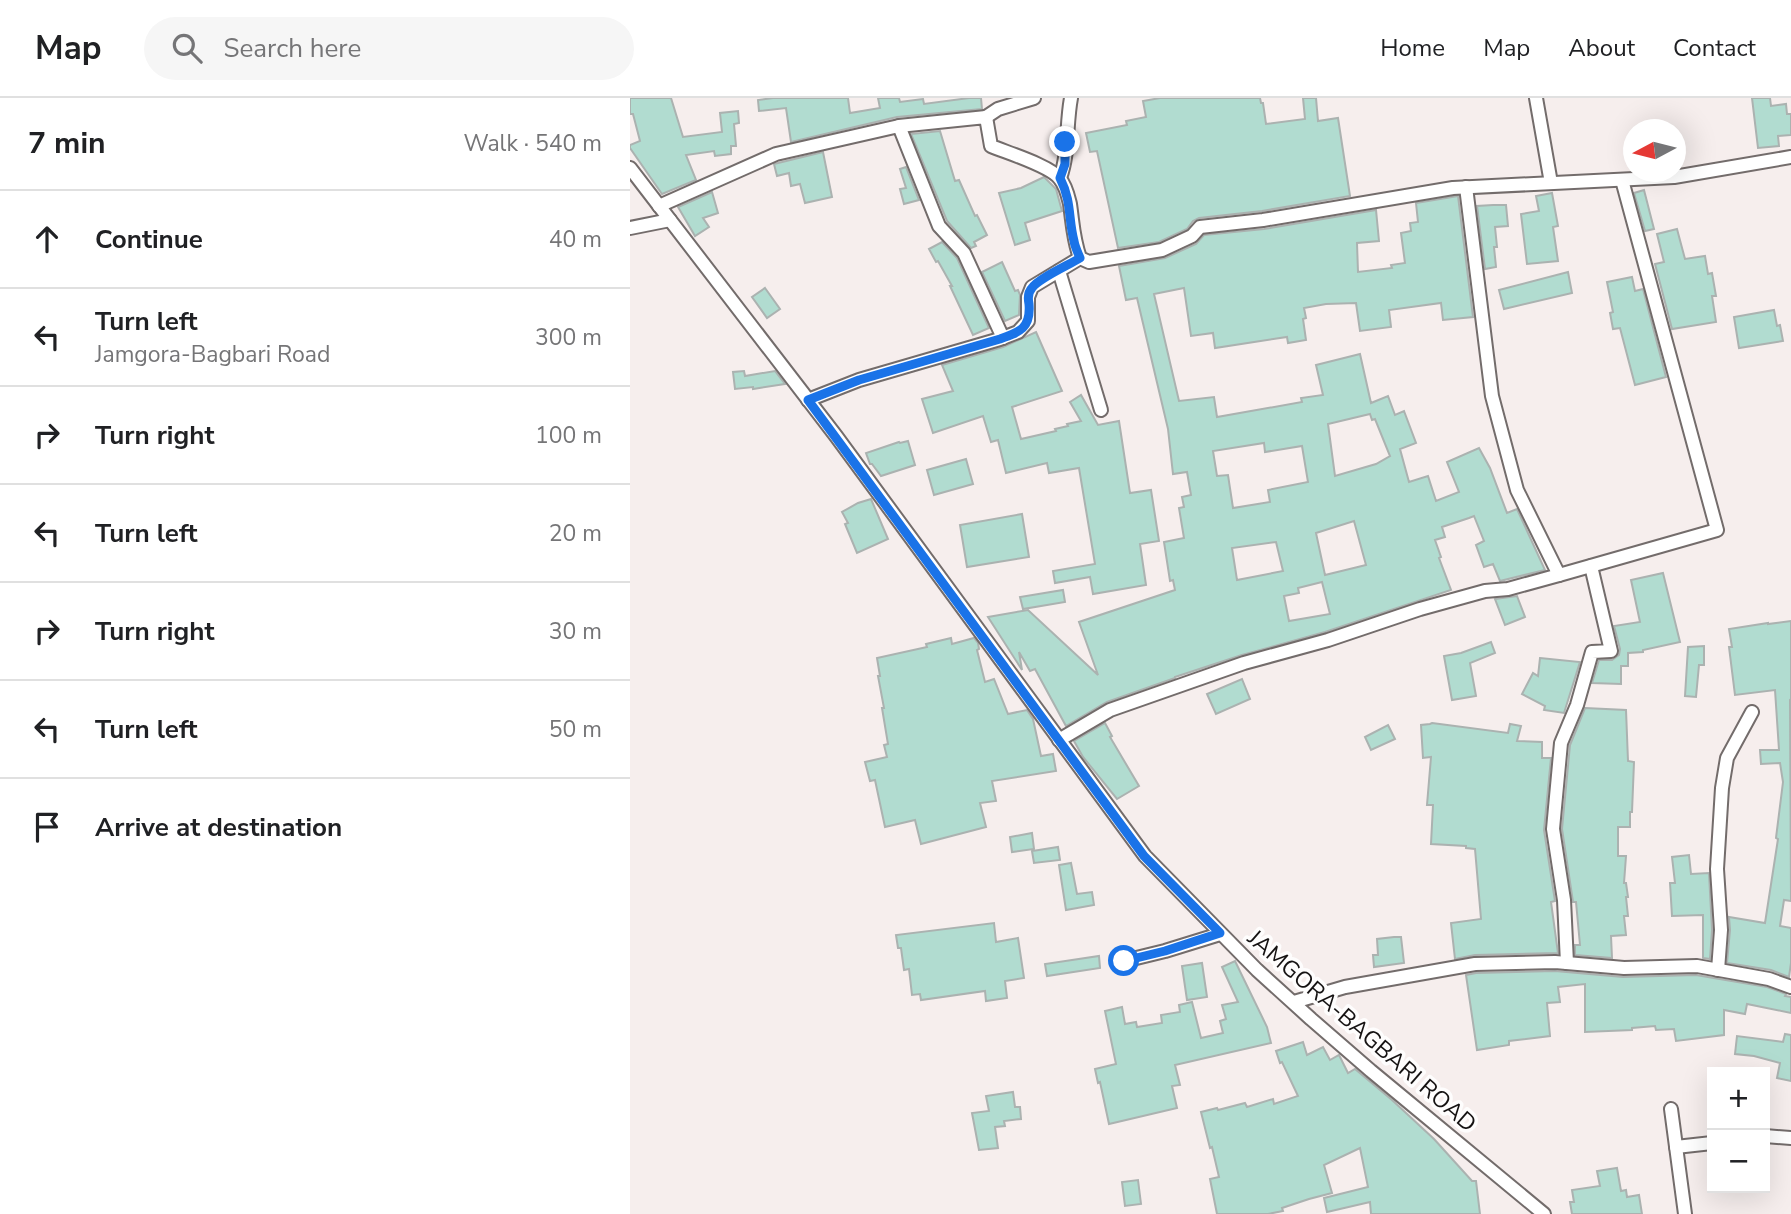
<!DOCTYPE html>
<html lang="en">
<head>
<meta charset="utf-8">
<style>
  body { margin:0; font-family:"Nunito Sans",sans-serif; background:#f6f6f6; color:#202124 }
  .controls { position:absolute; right:21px; bottom:21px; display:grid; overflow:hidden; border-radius:0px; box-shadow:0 7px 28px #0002 }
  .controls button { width:63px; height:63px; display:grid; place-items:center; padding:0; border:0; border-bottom:2px solid #e0e0e0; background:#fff; color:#202124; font:35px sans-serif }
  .compass { position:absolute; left:993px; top:21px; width:63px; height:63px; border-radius:50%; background:#fff; box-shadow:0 7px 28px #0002; rotate:263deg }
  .stop { position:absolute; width:21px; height:21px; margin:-16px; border:5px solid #1a73e8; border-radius:50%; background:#fff }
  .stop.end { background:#1a73e8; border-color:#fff; box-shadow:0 2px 7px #0008 }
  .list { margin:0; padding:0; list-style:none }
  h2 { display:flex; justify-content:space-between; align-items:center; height:91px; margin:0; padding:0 28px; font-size:30px }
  h2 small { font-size:23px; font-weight:400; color:#757577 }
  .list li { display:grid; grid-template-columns:46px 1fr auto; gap:21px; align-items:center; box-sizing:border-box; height:98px; padding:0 28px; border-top:2px solid #e0e0e0 }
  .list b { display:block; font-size:26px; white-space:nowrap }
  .list p { margin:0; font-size:23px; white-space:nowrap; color:#757577 }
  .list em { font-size:23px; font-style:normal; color:#757577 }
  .icon { flex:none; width:38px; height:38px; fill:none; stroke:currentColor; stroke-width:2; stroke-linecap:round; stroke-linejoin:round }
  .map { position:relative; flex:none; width:1161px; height:1116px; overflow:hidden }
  header { display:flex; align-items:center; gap:42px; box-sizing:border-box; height:98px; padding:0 35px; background:#fff; border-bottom:2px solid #e0e0e0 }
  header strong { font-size:33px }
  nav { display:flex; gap:38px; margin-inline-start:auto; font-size:24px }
  .search { width:490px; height:63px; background:#f6f6f6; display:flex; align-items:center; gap:18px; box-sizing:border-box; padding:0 24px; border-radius:38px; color:#757577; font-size:26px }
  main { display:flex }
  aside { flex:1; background:#fff }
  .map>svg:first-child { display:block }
  .building { fill:#b1dcd0; stroke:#abb2b0; stroke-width:2; fill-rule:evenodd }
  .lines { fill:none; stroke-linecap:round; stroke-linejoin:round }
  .minor-casing { stroke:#736c6b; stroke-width:16 }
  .minor { stroke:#fff; stroke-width:12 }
  .route { stroke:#1a73e8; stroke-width:9 }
  .labels { text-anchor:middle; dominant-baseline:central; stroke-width:7; stroke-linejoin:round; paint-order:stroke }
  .street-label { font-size:23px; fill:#151212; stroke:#fefdfd }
</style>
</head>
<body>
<header>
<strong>Map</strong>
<div class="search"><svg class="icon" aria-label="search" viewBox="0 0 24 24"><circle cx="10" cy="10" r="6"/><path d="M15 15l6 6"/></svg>Search here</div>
<nav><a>Home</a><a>Map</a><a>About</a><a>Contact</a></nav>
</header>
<main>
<aside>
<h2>7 min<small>Walk · 540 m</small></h2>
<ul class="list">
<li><svg class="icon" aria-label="ahead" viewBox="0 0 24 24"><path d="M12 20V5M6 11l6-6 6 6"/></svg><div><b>Continue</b></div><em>40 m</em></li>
<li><svg class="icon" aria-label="left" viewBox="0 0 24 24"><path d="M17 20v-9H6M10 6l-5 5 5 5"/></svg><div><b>Turn left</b><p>Jamgora-Bagbari Road</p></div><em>300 m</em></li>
<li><svg class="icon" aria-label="right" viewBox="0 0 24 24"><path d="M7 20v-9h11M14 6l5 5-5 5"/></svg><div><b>Turn right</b></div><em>100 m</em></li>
<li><svg class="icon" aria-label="left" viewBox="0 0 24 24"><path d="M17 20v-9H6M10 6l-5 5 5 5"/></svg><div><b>Turn left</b></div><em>20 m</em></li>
<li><svg class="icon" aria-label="right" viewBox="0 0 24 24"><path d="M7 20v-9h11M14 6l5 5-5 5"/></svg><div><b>Turn right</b></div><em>30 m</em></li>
<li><svg class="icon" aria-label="left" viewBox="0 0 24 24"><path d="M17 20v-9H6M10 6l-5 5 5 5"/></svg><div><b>Turn left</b></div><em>50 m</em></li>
<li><svg class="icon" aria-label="arrive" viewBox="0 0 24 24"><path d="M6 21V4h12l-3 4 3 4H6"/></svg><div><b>Arrive at destination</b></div></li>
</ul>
</aside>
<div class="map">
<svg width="1161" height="1116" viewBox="0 0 1161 1116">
  <rect width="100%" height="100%" fill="#f6eeed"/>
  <g class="building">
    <polygon points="0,0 41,0 53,39 92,34 90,15 108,13 109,25 104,26 106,48 101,48 101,56 85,58 84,53 56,57 66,82 32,96 0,50 0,47 10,43 3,16 0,16"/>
    <polygon points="143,0 218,0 220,15 250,10 248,0 269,0 270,4 293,1 294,6 339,0 351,0 352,11 267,19 161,44 156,10 129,13 128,2"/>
    <polygon points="530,0 630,0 631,5 633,5 636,26 675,21 673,0 686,0 688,23 708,20 720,98 632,113 569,120 563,123 557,131 529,144 488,150 467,53 460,54 456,35 497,27 496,23 516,19 513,3"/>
    <polygon points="1122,0 1140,0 1141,8 1156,6 1157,16 1161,16 1161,37 1148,38 1149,48 1128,50"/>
    <polygon points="310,33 325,83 329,82 345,118 347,117 357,137 344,144 346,148 341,150 317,123 281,36"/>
    <polygon points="193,54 202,99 175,105 170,86 161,88 159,75 147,78 144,66"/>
    <polygon points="276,69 289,102 274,106 270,91 276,90 270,71"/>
    <polygon points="414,79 426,91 432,113 395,125 400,142 385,147 369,95 391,90"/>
    <polygon points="1014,92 1024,131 1015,133 1004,95"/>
    <polygon points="82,94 88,115 73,120 79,129 65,138 48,109"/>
    <polygon points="922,95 928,128 923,129 928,163 897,166 891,116 909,113 906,98"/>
    <path d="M828,98l15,121 -30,3 -2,-17 -52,7 2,17 -31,4 -4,-28 -30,1 -22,4 2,10 -3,1 3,21 -18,3 -1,-6 -72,11 -2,-15 -22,3 -7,-48 -30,6 25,107 35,-4 3,20 85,-15 -1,-4 22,-3 -7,-30 44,-11 11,49 17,-7 7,19 9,-4 12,32 -16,6 9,33 19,-6 8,25 23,-9 -12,-30 32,-14 11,20 17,45 10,-4 28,61 -45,11 -7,-17 -9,3 -8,-22 8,-4 -10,-25 -5,2 -27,9 3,10 -10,3 6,17 -2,1 12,32 -126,42 -83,23 -67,22v1l-68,24 -41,24 -31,-57 -5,2 -11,-19 3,18 -34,-53 40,-7 70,65 -19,-53 96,-32 -2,-10 -3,1 -6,-39 20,-4 -5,-30 5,-1 -2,-10 9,-2 -4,-23 -14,2 -5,-45 -31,-131 -11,2 -7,-34 46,-8 31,-14 8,-9 60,-6 112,-19 3,31 -22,2 1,29 34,-4 -1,-3 14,-2 -4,-30 10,-2 -1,-8 8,-1 -2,-19zM740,316l2,6 3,-1 15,37 -14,8 -41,12 -7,-52zM634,345l1,9 37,-6 6,36 -40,8 2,12 -37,6 -5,-33 -11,1 -4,-25zM724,423l12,44 -41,10 -9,-42zM646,444l7,29 -46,9 -5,-32zM692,484l8,32 -41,7 -5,-25 15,-3 -1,-5z"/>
    <polygon points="863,107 876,107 878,128 865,129 867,149 864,149 866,169 855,171 847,108"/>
    <polygon points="1047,131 1055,161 1075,158 1078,176 1082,175 1086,198 1082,198 1086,224 1042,231 1025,166 1034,164 1027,136"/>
    <polygon points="312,144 327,160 359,230 343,237 320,188 322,188 308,163 306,164 299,151"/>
    <polygon points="372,164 385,193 388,192 390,197 389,217 375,223 352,174"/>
    <polygon points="938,174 942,195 874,211 869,192"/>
    <polygon points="1002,179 1005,193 1013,191 1036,279 1005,287 990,230 983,231 980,215 983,214 977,184"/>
    <polygon points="135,190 150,211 137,220 122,199"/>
    <polygon points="1144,212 1147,228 1150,227 1153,243 1109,250 1104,219"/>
    <polygon points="406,234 432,293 382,309 391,341 426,333 425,331 438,328 437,326 451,323 440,304 451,297 468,327 489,323 500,395 521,392 529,443 510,446 516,487 463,496 460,479 425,485 423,473 465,466 449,370 419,375 417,365 376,375 368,342 361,344 353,318 303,335 292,301 323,293 312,267 373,249"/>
    <polygon points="114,273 115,278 145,273 155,286 123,291 123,289 105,291 103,274"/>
    <polygon points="278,343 285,367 251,378 242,366 240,366 236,355 269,344 270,345"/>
    <polygon points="336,361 343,386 304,397 297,372"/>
    <polygon points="241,401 258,441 227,455 215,426 218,425 212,414 228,405"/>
    <polygon points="392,416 399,459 337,469 330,427"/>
    <polygon points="1033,475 1050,544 1013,552 1013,554 998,555 998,568 991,568 991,586 962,585 969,562 982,562 989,557 990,551 984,528 1010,524 1001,482"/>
    <polygon points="433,492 435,504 393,511 390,499"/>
    <polygon points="887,498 895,519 875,527 865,501"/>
    <polygon points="1161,523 1161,601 1160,602 1161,803 1154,802 1150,828 1161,830 1161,865 1159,879 1141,872 1097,865 1100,832 1099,819 1135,825 1148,741 1146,740 1153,684 1150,665 1131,666 1130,652 1149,652 1145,592 1105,597 1099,549 1102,549 1099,531 1138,525 1138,526"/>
    <polygon points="321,540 322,546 344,540 348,545 349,551 347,552 355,584 364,581 378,616 397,612 403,621 411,658 423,656 426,673 362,683 366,703 350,705 356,729 291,746 285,722 255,729 245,682 240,683 235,664 257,659 254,647 258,646 252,610 254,610 248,578 250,578 247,560 297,549 296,546"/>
    <polygon points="861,544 865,555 840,565 846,598 822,602 814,558 831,555"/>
    <polygon points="1074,548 1074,567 1069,567 1066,599 1055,598 1058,549"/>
    <polygon points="910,560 950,564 934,615 914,612 915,608 892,596 903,575 908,578"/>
    <polygon points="612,581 620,601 586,616 577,596"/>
    <polygon points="955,610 996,612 998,663 1004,664 1002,714 1000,714 1000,729 988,729 988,758 996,758 994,785 996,785 998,799 996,799 998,818 994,818 996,837 981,838 982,860 945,857 945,847 950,847 946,804 943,804 932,731 940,647"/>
    <polygon points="475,625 482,638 480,639 509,688 487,701 453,659 444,643"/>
    <polygon points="802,625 878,635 880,626 891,628 887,643 912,644 912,660 921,660 914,732 925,803 921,804 928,855 845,857 825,861 821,825 851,821 845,751 836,750 836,748 801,746 803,707 797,707 801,659 793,660 791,627 800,626"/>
    <polygon points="758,627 765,641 741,652 735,639"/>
    <polygon points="402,735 404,751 382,754 380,739"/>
    <polygon points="428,749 430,762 404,765 402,753"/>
    <polygon points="1059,757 1061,776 1079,775 1082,832 1080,861 1073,860 1073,817 1042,818 1040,785 1045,785 1042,759"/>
    <polygon points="441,765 447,796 462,794 464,807 436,812 429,767"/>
    <polygon points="364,825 366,844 388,840 394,880 375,883 377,900 356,903 355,893 291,902 290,896 282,897 279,871 274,872 271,850 268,850 266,837"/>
    <polygon points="764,839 771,839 774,865 744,869 743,857 748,857 747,841"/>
    <polygon points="469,858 470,870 417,878 415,866"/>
    <polygon points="605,863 637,929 641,945 545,967 550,987 542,988 547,1010 479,1026 470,984 468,985 465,971 486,966 475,913 492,909 495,926 506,924 507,929 532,925 531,917 550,914 549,907 562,904 571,940 593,935 590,923 596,921 592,907 608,904 592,869"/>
    <polygon points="572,865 577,899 557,902 552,868"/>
    <polygon points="925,873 993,879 1066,877 1137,889 1156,896 1155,898 1161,899 1161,915 1117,906 1115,916 1094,912 1094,937 1046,943 1044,931 1026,932 1025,928 1002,930 1002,932 955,934 955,886 928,889 930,904 917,905 920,938 879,943 879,947 847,952 836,877 846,875"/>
    <polygon points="1155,936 1161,937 1161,983 1147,980 1150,965 1124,958 1105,956 1107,938 1153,944"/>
    <polygon points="673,944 677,957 693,949 700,962 709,957 718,975 725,971 762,1002 804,1041 842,1083 846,1083 850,1116 741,1116 740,1104 697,1114 694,1100 738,1089 730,1050 694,1067 702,1095 679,1101 652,1110 653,1113 638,1116 587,1116 580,1081 589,1079 582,1049 580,1050 571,1014 587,1010 588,1012 615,1005 617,1009 643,1001 644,1006 668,998 652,964 650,965 646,953"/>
    <polygon points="383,994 385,1009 390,1009 391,1021 374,1023 375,1028 365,1029 368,1050 349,1052 342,1015 359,1013 356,998"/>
    <polygon points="987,1070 991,1093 996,1092 997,1099 1009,1097 1012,1116 942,1116 940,1104 944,1104 942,1092 970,1088 967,1073"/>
    <polygon points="508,1082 511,1106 495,1108 492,1084"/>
  </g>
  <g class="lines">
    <g class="minor-casing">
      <g id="minor">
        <polyline points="906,0 921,85"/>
        <polyline points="356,19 368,11 404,0"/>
        <polyline points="269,28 309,128 334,155 373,240"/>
        <polyline points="0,70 206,338 515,758 627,872 681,921 741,973 914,1116"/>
        <path d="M430,80c9,-24 6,-54 11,-80"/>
        <path d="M29,108l117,-52 123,-28 87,-9 5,29c17,7 60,20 69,33 6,7 8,17 10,25 3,21 3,34 10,54l9,4 73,-12 30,-14 8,-9 63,-7 190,-32 221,-11 117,-20"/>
        <polyline points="0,130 40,122"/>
        <polyline points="429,173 471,312"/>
        <polyline points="178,302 229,282 370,241 388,234 398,223 398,199 402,189 450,160"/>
        <polyline points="929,477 1087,432 992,82"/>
        <polyline points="429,642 480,612 614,565 698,542 790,511 855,493 878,491 929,477 887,392 862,298 836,89"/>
        <polyline points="494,863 535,853 590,836"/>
        <polyline points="937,865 934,802 923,731 931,645 947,607 962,554 981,553 961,468"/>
        <polyline points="1088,872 1091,832 1087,771 1092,690 1097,660 1122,614"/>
        <polyline points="664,904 715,889 845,866 925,864 994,870 1067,868 1139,881 1161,889"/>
        <polyline points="1041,1011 1055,1116"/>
        <polyline points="1135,1038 1161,1040"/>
        <polyline points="1046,1049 1082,1045"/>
      </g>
    </g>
    <use href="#minor" class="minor"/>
  </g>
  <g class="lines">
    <path class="route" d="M435,44v22l-5,14c12,24 8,40 14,63 1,6 4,12 6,17 -11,7 -41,20 -48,30 -4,4 -4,11 -3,16 2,24 -9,28 -29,35l-141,41 -51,20 336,456 76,77 -55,18 -41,10"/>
  </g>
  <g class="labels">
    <g class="street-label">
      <text transform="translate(732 933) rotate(41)">JAMGORA-BAGBARI ROAD</text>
    </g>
  </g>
</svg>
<div class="controls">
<button>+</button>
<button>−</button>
</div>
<svg class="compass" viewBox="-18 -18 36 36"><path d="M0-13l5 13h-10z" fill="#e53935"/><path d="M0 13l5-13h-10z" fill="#757577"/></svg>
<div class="stop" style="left:494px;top:863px"></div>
<div class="stop end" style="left:435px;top:44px"></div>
</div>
</main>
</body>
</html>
